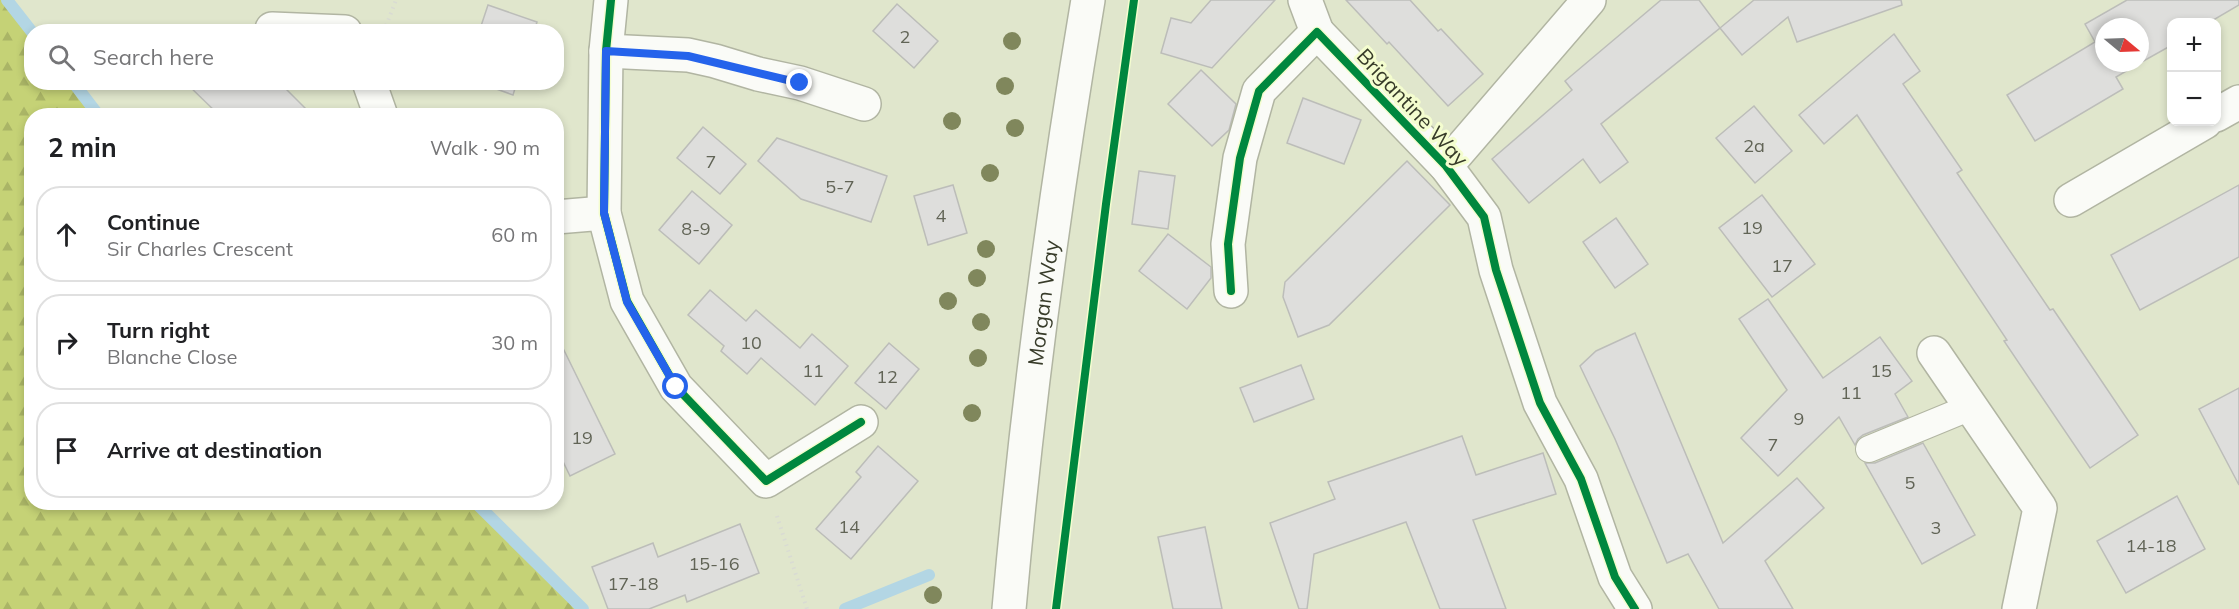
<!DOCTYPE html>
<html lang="en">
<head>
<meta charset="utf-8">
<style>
  body { margin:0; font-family:Mulish,sans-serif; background:#f2f2f2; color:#202124 }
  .controls { position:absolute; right:18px; top:18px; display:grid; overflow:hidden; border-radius:12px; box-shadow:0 3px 9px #0003 }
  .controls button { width:54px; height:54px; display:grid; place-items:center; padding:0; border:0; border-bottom:2px solid #e0e0e0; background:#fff; color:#202124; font:30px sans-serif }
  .compass { position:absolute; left:2095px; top:18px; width:54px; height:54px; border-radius:50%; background:#fff; box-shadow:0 3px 9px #0003; rotate:109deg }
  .stop { position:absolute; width:18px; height:18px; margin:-14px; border:4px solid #2563eb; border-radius:50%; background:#fff }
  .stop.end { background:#2563eb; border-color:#fff; box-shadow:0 2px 6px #0008 }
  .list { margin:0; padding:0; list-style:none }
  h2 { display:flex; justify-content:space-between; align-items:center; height:78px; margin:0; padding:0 24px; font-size:26px }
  h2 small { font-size:20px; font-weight:400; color:#757577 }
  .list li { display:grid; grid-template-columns:39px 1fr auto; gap:18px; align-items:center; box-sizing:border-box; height:96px; margin:0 12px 12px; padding:0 12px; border:2px solid #e0e0e0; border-radius:24px }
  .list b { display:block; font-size:22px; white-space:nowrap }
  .list p { margin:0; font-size:20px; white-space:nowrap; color:#757577 }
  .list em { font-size:20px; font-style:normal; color:#757577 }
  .icon { flex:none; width:33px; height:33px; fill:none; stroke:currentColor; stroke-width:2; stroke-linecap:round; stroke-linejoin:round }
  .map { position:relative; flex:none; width:2239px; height:609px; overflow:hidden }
  .search { position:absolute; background:#fff; box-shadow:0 3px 9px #0003; left:24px; top:24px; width:540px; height:66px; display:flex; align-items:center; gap:15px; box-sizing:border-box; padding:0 21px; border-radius:24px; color:#757577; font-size:22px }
  .panel { position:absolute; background:#fff; box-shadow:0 3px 9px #0003; left:24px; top:108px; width:540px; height:402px; border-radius:24px }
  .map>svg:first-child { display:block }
  .forest { fill:url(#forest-firs) }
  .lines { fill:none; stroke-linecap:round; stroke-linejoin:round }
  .stream { stroke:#b3d6e4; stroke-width:12 }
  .building { fill:#dededc; stroke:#bcbdb9; stroke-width:1.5 }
  .service-casing { stroke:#b1b5a2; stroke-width:28 }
  .minor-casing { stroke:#b1b5a2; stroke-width:36 }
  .tertiary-casing { stroke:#b1b5a2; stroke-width:36 }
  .path { stroke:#d9dbd3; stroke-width:4; stroke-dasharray:1.5 4.5; stroke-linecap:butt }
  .service { stroke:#fafbf7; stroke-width:26 }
  .minor { stroke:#fafbf7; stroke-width:33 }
  .tertiary { stroke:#fafbf7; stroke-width:33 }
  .cycleway-casing { stroke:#f4fdcf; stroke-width:11 }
  .cycleway { stroke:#00873e; stroke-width:8 }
  .tree { fill:#80875c }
  .route { stroke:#2563eb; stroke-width:8 }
  .labels { text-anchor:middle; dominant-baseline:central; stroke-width:6; stroke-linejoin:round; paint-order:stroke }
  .number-label { font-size:18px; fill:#616456 }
  .street-label { font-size:21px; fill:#373b29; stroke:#f4fdcf }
</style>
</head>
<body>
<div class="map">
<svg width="2239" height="609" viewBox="0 0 2239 609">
  <defs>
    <pattern id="forest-firs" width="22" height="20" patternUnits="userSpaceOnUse" patternTransform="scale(1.5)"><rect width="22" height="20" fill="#c5d276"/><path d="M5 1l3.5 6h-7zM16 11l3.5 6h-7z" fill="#aab566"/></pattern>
  </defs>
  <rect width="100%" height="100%" fill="#e0e6cc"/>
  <polygon class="forest" points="0,0 7,0 32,31 32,82 73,83 99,115 32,116 32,502 475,503 583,609 0,609"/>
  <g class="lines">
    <g class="stream">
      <polyline points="7,0 32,32"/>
      <polyline points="73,82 99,116"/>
      <polyline points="475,502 583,609"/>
      <polyline points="845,609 929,575"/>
    </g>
  </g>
  <g class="building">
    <polygon points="1211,0 1275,0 1212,68 1161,53 1171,18 1191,23"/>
    <polygon points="1346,0 1410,0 1438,31 1441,29 1483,74 1448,106 1389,42 1387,44"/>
    <polygon points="1661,0 1699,0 1720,28 1601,124 1628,162 1600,183 1583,159 1529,203 1492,159 1572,90 1565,81"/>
    <polygon points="1754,0 1901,0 1902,5 1797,42 1788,17 1742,55 1720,28"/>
    <polygon points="2127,0 2239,0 2239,5 2210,22 2172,22 2172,45 2140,63 2140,27 2104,27 2104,63 2140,63 2116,77 2123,89 2035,141 2007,95 2095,42 2085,24"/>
    <polygon points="897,4 938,41 914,68 873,31"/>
    <polygon points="488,5 537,22 534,32 479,32"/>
    <polygon points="1894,34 1920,71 1903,84 1962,170 1957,173 2050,310 2053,309 2138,435 2090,468 2004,341 2007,340 1857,115 1824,144 1799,115"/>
    <polygon points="1201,70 1236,104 1229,130 1212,146 1168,104"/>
    <polygon points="185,82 279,82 313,116 220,116"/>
    <polygon points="477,82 517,82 513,95"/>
    <polygon points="1303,98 1361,120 1344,164 1287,143"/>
    <polygon points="1754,106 1792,151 1755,183 1716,138"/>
    <polygon points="703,127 746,164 720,194 677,158"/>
    <polygon points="777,138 887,176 871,222 801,199 758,161"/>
    <polygon points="1407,161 1450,205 1329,325 1298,337 1283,297 1285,282"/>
    <polygon points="1139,171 1175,176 1168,229 1132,224"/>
    <polygon points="953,185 967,233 928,245 914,196"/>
    <polygon points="2239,185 2239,257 2140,310 2111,255"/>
    <polygon points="692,191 732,225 699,264 659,230"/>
    <polygon points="1762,195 1815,264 1772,297 1719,228"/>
    <polygon points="1616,218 1648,264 1615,288 1583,242"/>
    <polygon points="1168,234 1211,267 1211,278 1187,309 1139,271"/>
    <polygon points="710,290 746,321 756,310 800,348 812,334 848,366 815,405 761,358 747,374 721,351 724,346 688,315"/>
    <polygon points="1768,299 1823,378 1880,337 1912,381 1895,394 1908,417 1863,435 1858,439 1855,445 1839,417 1778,476 1741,438 1787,390 1739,319"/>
    <polygon points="1635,333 1723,543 1797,478 1824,508 1765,561 1793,609 1719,609 1688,554 1667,563 1615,439 1580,366 1596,351"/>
    <polygon points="556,334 615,454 570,476 556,447"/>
    <polygon points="889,343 919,369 886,409 855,383"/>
    <polygon points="1301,365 1314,399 1254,422 1240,388"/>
    <polygon points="2239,388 2239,485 2199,409"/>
    <polygon points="1462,436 1476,475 1543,453 1556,494 1473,520 1506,609 1440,609 1406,522 1314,554 1307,609 1299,609 1270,523 1335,499 1328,482"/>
    <polygon points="1923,443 1975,535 1922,564 1865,463 1875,463"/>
    <polygon points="878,446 918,481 851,559 816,529 861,477 856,472"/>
    <polygon points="2177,496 2205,549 2126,593 2097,541"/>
    <polygon points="740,524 759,573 687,602 685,595 649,609 608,609 592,567 653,543 658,557"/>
    <polygon points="1205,527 1222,609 1173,609 1158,537"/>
  </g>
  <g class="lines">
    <g class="service-casing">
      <polyline id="service" points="1869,449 1971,407"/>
    </g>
    <g class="minor-casing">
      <g id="minor">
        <polyline points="611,0 606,51 604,213 627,301 676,387 766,481 861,422"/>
        <polyline points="1305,0 1317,32"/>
        <polyline points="272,29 345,32"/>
        <polyline points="606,51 688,55 715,61 758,74 800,83 864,104"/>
        <polyline points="369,82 381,116"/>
        <polyline points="2216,115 2239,102"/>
        <polyline points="1446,166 1589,0"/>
        <polyline points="2071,200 2205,122"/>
        <polyline points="556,217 604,213"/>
        <polyline points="1231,291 1228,244 1240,158 1259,91 1317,32 1446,166 1484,217 1496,270 1540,403 1581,479 1615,577 1635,609"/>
        <polyline points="1934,353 2040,508 2019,609"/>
      </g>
    </g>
    <g class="tertiary-casing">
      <g id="tertiary">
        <path id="s1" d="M1009,609c18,-204 45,-407 79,-609"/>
      </g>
    </g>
    <g class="path">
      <polyline points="384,31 396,0"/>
      <polyline points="777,516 807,609"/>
    </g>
    <use href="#service" class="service"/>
    <use href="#minor" class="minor"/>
    <use href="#tertiary" class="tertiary"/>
    <g class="cycleway-casing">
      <g id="cycleway">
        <polyline points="611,0 606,51 604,213 627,301 676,387 766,481 861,422"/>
        <polyline points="1231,291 1228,244 1240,158 1259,91 1317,32 1446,166 1484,217 1496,270 1540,403 1581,479 1615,577 1635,609"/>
        <polyline points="1056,609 1106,204 1134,0"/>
      </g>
    </g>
    <use href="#cycleway" class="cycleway"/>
  </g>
  <g class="tree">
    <circle cx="1012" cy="41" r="9"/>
    <circle cx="1005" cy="86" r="9"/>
    <circle cx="952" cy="121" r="9"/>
    <circle cx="1015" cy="128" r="9"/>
    <circle cx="990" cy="173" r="9"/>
    <circle cx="986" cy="249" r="9"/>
    <circle cx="977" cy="278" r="9"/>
    <circle cx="948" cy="301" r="9"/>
    <circle cx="981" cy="322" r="9"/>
    <circle cx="978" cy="358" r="9"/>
    <circle cx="972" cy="413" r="9"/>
    <circle cx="933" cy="595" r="9"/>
  </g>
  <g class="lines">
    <polyline class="route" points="676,387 627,302 604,213 606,51 688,56 800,83"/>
  </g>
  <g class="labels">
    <g class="number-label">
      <text x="905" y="36">2</text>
      <text x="1754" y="145">2a</text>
      <text x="711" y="161">7</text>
      <text x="840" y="186">5-7</text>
      <text x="941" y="215">4</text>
      <text x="1752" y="227">19</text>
      <text x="696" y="228">8-9</text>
      <text x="1782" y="265">17</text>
      <text x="751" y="342">10</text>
      <text x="813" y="370">11</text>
      <text x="1881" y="370">15</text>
      <text x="887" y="376">12</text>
      <text x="1851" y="392">11</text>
      <text x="1799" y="418">9</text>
      <text x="582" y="437">19</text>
      <text x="1773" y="444">7</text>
      <text x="1910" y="482">5</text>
      <text x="849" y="526">14</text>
      <text x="1936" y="527">3</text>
      <text x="2151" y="545">14-18</text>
      <text x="714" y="563">15-16</text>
      <text x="633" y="583">17-18</text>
    </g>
    <g class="street-label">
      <text transform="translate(1413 107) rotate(47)">Brigantine Way</text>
      <text stroke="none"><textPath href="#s1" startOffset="308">Morgan Way</textPath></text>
    </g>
  </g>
</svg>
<div class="controls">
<button>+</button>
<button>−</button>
</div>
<svg class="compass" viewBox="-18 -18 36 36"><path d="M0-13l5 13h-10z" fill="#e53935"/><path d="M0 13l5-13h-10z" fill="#757577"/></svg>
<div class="stop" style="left:676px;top:387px"></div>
<div class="stop end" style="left:800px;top:83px"></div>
<div class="search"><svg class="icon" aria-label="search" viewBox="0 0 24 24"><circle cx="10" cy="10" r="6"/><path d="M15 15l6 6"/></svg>Search here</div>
<section class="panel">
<h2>2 min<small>Walk · 90 m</small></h2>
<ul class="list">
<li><svg class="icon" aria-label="ahead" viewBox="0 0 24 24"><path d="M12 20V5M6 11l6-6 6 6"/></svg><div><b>Continue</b><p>Sir Charles Crescent</p></div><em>60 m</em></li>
<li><svg class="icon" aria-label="right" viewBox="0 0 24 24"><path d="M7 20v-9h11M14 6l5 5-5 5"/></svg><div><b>Turn right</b><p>Blanche Close</p></div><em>30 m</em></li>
<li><svg class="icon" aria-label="arrive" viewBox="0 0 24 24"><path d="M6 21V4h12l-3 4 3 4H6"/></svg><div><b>Arrive at destination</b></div></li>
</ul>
</section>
</div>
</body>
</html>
